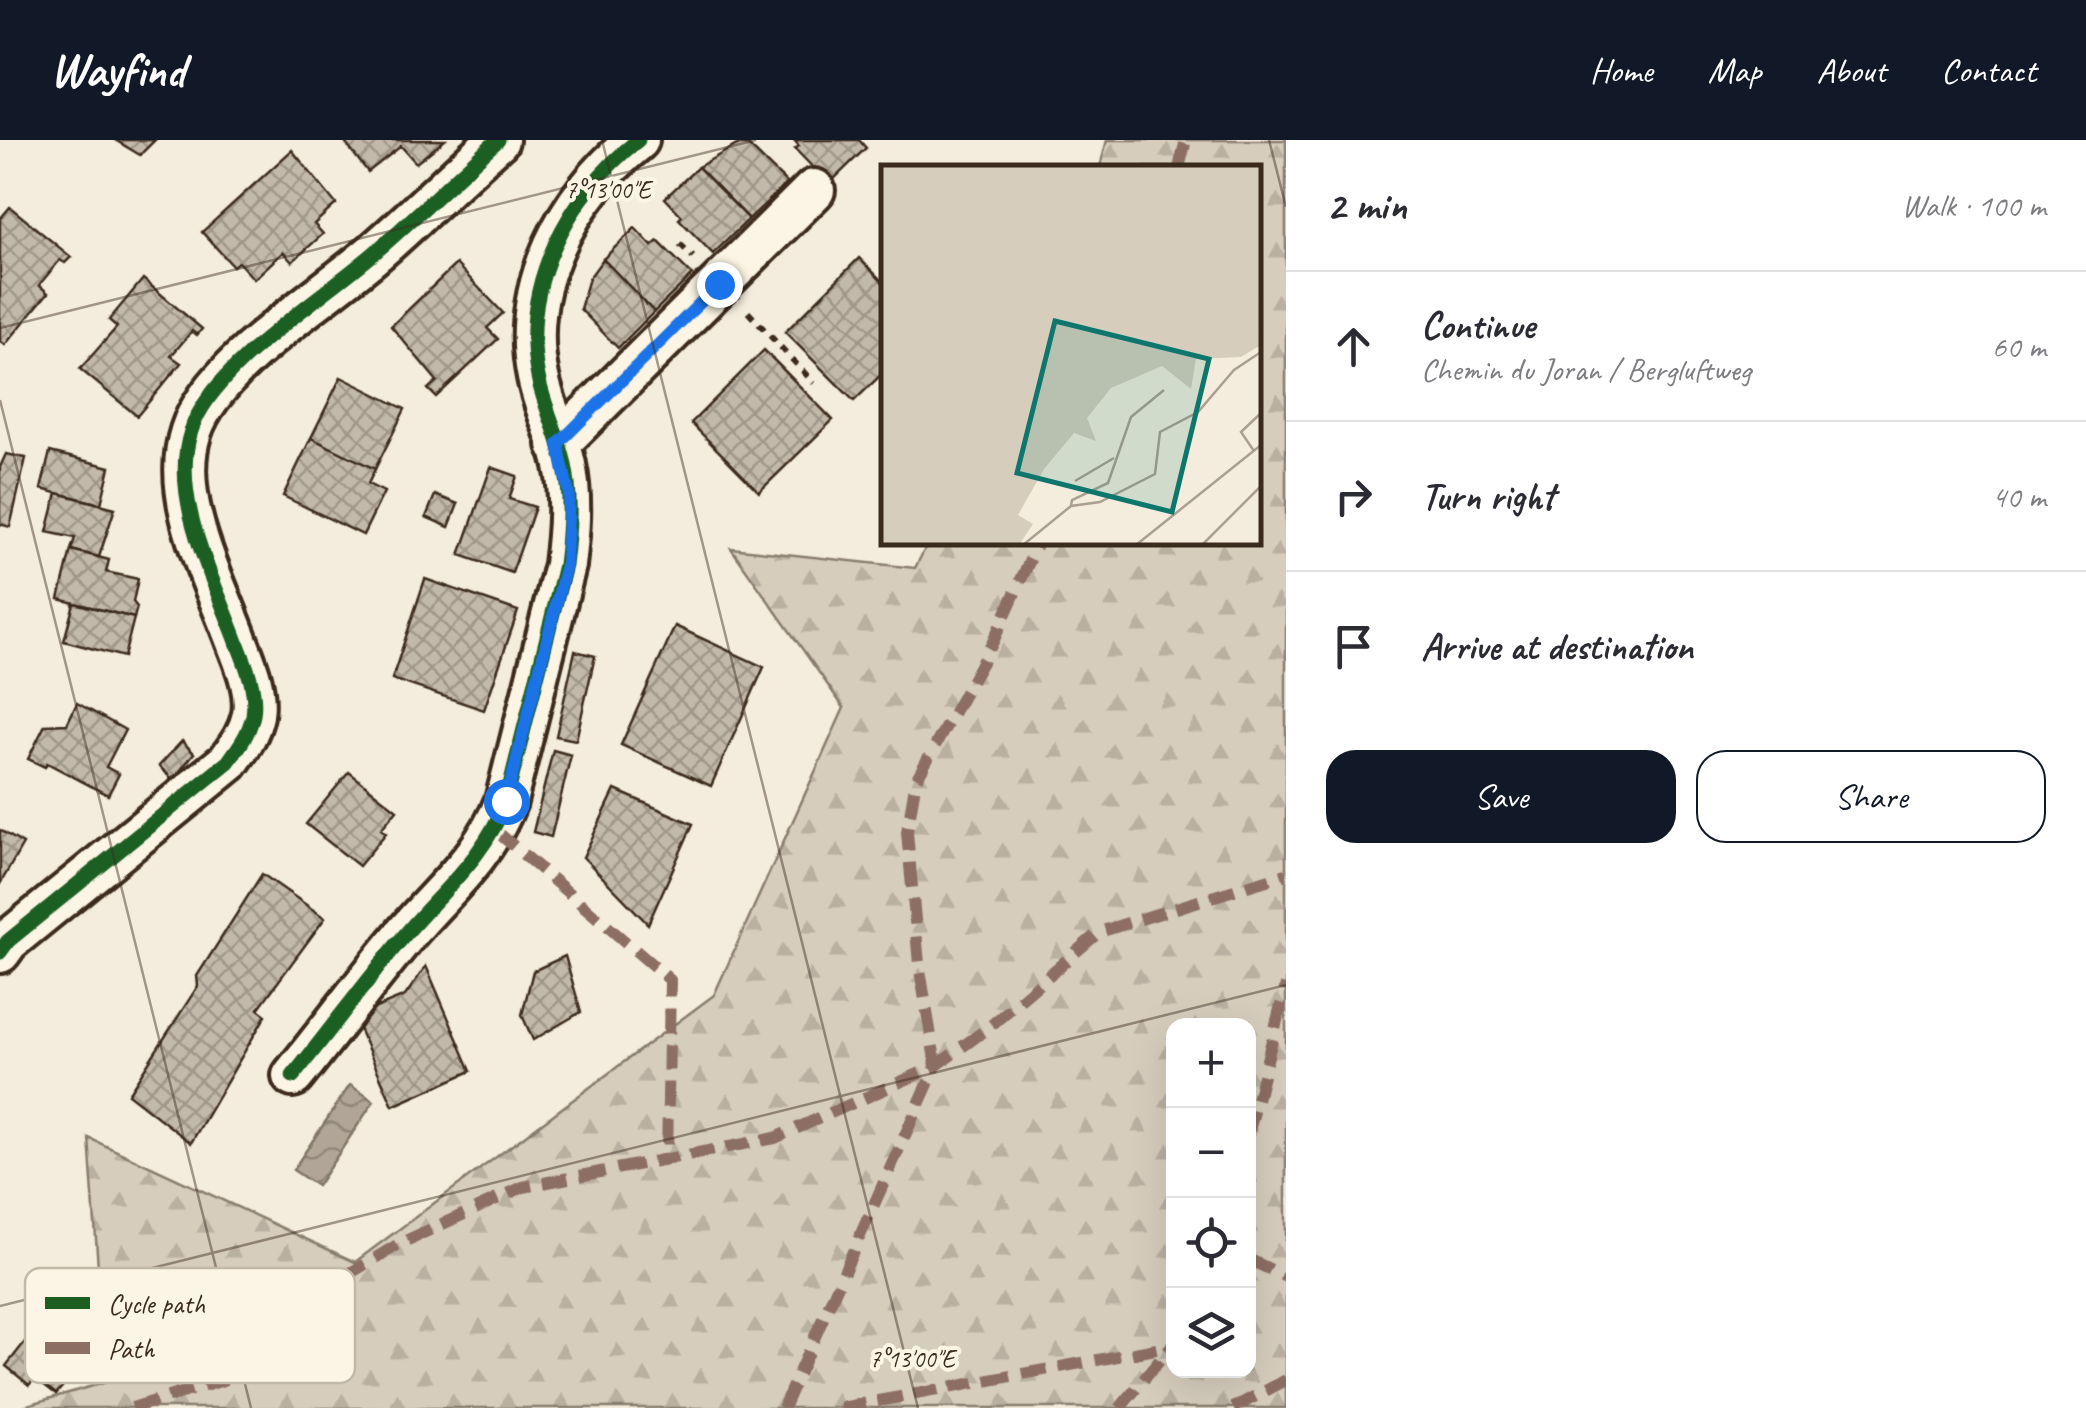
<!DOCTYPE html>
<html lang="en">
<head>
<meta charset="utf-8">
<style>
  body { margin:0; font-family:Caveat,sans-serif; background:#f7f7f7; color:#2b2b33 }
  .controls { position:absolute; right:30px; bottom:30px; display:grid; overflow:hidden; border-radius:20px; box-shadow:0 10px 40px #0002 }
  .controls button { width:90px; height:90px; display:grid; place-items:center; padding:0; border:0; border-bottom:2px solid #e1e1e2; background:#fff; color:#2b2b33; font:50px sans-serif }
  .stop { position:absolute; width:30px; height:30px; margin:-22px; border:8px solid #1a73e8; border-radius:50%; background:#fff }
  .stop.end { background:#1a73e8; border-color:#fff; box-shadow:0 2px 10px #0008 }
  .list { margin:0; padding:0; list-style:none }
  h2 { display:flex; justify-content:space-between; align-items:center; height:130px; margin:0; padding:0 40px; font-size:42px }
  h2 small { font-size:32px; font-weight:400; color:#7c7c81 }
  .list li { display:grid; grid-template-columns:65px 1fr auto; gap:30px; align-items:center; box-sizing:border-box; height:150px; padding:0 40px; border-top:2px solid #e1e1e2 }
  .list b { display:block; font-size:38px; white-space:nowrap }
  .list p { margin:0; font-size:32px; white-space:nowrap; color:#7c7c81 }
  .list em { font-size:32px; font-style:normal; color:#7c7c81 }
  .actions { display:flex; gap:20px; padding:30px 40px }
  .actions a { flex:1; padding:22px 0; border:2px solid #111827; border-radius:30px; text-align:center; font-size:35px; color:#111827 }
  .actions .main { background:#111827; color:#fff }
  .icon { flex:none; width:55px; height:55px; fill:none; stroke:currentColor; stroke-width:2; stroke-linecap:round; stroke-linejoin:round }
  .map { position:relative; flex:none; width:1286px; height:1268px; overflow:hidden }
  header { display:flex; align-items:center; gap:60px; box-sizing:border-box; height:140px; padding:0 50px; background:#111827; color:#fff }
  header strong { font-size:48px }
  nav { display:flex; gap:55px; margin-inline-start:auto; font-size:35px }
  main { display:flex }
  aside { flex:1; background:#fff }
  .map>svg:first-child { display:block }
  .forest { fill:url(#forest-firs); stroke:#887c6e; stroke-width:2.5; fill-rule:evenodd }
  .water { fill:url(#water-waves); stroke:#817466; stroke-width:2.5 }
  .building { fill:url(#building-cross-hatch); stroke:#3b2a1e; stroke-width:2.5 }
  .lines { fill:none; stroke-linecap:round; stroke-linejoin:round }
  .minor-casing { stroke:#3b2a1e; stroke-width:48 }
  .path { stroke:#3b2a1e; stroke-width:6; stroke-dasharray:8 8; stroke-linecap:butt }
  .minor { stroke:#fcf5e5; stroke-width:40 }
  .quiet { stroke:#8d6e63; stroke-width:12; stroke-dasharray:25 12; stroke-linecap:butt }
  .cycleway-casing { stroke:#fcf5e5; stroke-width:21 }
  .cycleway { stroke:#1b5e20; stroke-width:15 }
  .route { stroke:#1a73e8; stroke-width:12 }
  .ticks { fill:none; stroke:#3b2a1e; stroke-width:2.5; stroke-opacity:0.45 }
  .inset-road { fill:none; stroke:#aa9f91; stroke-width:2.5 }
  .view { fill:#0f766e; fill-opacity:0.15; stroke:#0f766e; stroke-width:5 }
  .inset-edge { fill:none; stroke:#3b2a1e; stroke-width:5 }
  .key { fill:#fcf5e5; stroke:#c2b8a9; stroke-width:2.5 }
  .key-label { font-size:28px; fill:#3b2a1e }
  .ticks-label { font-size:25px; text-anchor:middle; fill:#3b2a1e; stroke:#fcf5e5; stroke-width:8; stroke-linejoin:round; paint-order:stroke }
</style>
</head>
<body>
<header>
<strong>Wayfind</strong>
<nav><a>Home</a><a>Map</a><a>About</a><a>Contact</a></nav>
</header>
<main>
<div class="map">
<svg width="1286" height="1268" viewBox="0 0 1286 1268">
  <defs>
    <pattern id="forest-firs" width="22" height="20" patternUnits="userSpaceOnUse" patternTransform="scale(2.5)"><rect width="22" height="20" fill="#d6cdbd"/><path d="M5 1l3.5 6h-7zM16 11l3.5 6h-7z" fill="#b9b0a2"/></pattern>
    <pattern id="water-waves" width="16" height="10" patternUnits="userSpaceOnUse" patternTransform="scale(2.5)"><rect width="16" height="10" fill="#b0a596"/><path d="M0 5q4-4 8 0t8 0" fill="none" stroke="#90877a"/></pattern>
    <pattern id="building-cross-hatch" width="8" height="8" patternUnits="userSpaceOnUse" patternTransform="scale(2.5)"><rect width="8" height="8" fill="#c3b9aa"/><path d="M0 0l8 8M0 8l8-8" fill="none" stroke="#a0978a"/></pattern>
  </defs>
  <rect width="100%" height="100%" fill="#f4eddd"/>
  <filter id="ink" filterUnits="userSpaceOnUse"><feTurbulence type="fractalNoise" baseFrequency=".01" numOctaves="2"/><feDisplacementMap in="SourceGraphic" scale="20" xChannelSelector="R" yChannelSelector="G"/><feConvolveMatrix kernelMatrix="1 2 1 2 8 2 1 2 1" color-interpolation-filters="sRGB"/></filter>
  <g filter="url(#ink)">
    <path class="forest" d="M1107,0h179v1268h-1269l89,-26 -17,-244 266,124 359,-267 130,-287 -113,-160 184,20 13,-25 330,-1v-374l-158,-1zM1174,886h74v344h-74z"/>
    <polygon class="water" points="350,945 374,961 317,1046 293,1030"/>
    <g class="building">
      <polygon points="115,0 155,0 140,15"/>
      <polygon points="343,0 445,0 416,23 401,6 368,32"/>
      <polygon points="794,0 859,0 866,8 829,44 795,9 799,6"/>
      <polygon points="737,5 748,5 787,43 749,79 698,27"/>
      <polygon points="292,10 336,64 314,84 323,94 292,122 283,112 254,139 238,122 233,126 202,92"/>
      <polygon points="698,27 749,79 713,114 679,79 682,76 665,58"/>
      <polygon points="10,67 71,117 65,123 60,120 39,145 48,153 5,205 0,201 0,79"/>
      <polygon points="635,88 652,106 658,101 692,135 654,172 603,119"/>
      <polygon points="859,118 884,143 884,232 854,261 785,192"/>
      <polygon points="603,119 654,172 618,208 580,169 589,138"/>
      <polygon points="456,124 503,173 487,188 498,199 436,257 428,249 437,241 391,186"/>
      <polygon points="143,139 202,189 197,195 192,191 171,216 181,223 137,276 80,229 117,187 109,180"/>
      <polygon points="764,210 833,280 759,352 691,283"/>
      <polygon points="341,237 405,269 375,329 311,298"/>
      <polygon points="311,298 375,329 368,344 384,352 363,395 283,356"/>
      <polygon points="50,312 110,327 101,364 41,349"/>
      <polygon points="6,314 26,318 10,387 0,384 0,327"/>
      <polygon points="491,327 517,336 509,359 535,367 512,433 460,415"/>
      <polygon points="57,353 115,368 99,417 71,410 75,398 47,392"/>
      <polygon points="435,355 458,364 449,387 426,377"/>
      <polygon points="71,410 109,420 106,432 138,439 133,462 137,467 134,478 59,459"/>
      <polygon points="425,439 518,471 484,570 392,539"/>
      <polygon points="74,463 134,478 124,517 64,501"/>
      <polygon points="675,486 764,527 711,646 621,605"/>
      <polygon points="575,511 595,516 576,600 556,596"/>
      <polygon points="77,563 125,590 106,627 119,634 108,655 47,623 45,627 28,619 45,585 67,584"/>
      <polygon points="182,601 194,613 173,640 159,626"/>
      <polygon points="553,610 571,615 551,697 533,692"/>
      <polygon points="349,632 397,670 381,689 386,693 359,726 306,684"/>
      <polygon points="615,650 693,684 648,784 583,717"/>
      <polygon points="0,690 23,704 0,744"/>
      <polygon points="262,734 325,778 258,869 266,875 191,1003 128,954 198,846 197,836"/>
      <polygon points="565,816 581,872 533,900 522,875 533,831"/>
      <polygon points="426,826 471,931 393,966 354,877 405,856"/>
      <polygon points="47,1174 87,1205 69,1227 75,1232 56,1254 35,1238 29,1245 6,1226"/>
    </g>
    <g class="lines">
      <g class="minor-casing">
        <g id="minor">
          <polyline points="558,304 814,50"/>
          <path d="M0,812l8,-11 220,-179c11,-15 21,-28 25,-47 4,-25 -7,-50 -16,-73 -23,-63 -68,-145 -46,-211 21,-66 137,-136 189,-183 40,-35 78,-73 118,-108"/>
          <path d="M293,936c39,-48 76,-99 116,-146 38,-44 76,-74 97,-129l59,-236c4,-33 7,-67 0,-100 -6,-30 -21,-58 -27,-88 -19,-91 30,-181 100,-237"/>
        </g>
      </g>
      <g class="path">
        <polyline points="680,104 693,117"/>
        <polyline points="748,172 814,243"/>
      </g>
      <use href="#minor" class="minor"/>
      <g class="quiet">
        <polyline points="1179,28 1186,0"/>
        <polyline points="495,690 670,840 667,1019"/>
        <polyline points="1248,995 1286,845"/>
        <polyline points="1248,1119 1286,1137"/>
        <polyline points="132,1268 263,1228 337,1141 399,1104 523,1047 775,998 936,926 919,824 907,692 916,640 992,504 1038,402"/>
        <polyline points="783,1268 936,926 988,888 1099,792 1286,734"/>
        <polyline points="841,1268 1172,1206"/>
        <polyline points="1120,1268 1174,1203"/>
        <polyline points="1233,1268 1286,1240"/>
      </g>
      <g class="cycleway-casing">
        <g id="cycleway">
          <path d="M0,812l8,-11 220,-179c11,-15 21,-28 25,-47 4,-25 -7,-50 -16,-73 -23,-63 -68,-145 -46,-211 21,-66 137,-136 189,-183 40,-35 78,-73 118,-108"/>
          <path d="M293,936c39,-48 76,-99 116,-146 38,-44 76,-74 97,-129l59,-236c4,-33 7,-67 0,-100 -6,-30 -21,-58 -27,-88 -19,-91 30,-181 100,-237"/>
        </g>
      </g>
      <use href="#cycleway" class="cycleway"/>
    </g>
  </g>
  <g class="lines" filter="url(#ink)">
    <polyline class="route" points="506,661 566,425 569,354 558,304 719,144"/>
  </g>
  <path class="ticks" d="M602,0l316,1268M1269,0l17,67M0,188l756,-188M0,260l251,1008M0,1166l1286,-321"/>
  <g transform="translate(881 25)">
    <rect width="380" height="380" fill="#f4eddd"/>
    <path d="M0,0h380v180l-20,12 -45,2 -5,30 -29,-23 -51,22 -24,30 9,23 -22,-8 -30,36 -26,46 15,9 -14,21h-138z" fill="#d6cdbd"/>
    <path class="inset-road" d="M373,286l-13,-19 20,-19M194,316l39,-23M190,341l1,-6 36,-17 23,-66 33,-27M142,380l48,-39 29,-4 55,-28 5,-42 38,-20 36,-42 27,-18M255,380l125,-100M321,380l59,-59"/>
    <path class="view" d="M174,156l154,38 -37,153 -155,-39z"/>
    <rect width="380" height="380" class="inset-edge"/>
  </g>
  <rect x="25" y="1128" width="330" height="115" rx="15" class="key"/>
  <rect x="45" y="1157" width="45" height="12" fill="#1b5e20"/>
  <rect x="45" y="1202" width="45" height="12" fill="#8d6e63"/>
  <g class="key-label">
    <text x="108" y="1173">Cycle path</text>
    <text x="108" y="1218">Path</text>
  </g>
  <g class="ticks-label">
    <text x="608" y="58">7°13'00"E</text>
    <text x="912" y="1227">7°13'00"E</text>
  </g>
</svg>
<div class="controls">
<button>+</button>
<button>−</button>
<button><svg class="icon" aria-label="locate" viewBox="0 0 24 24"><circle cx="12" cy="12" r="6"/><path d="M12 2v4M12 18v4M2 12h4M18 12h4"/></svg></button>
<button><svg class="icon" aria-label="layers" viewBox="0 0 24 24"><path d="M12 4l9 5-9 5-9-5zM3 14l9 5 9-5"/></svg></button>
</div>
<div class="stop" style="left:506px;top:661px"></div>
<div class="stop end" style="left:719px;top:144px"></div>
</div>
<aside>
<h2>2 min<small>Walk · 100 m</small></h2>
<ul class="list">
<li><svg class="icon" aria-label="ahead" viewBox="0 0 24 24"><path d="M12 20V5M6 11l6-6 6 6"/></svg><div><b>Continue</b><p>Chemin du Joran / Bergluftweg</p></div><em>60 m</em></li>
<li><svg class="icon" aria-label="right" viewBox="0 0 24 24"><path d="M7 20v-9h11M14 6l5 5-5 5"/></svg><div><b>Turn right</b></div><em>40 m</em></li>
<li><svg class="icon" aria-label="arrive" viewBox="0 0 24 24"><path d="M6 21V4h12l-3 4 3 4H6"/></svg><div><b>Arrive at destination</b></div></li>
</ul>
<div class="actions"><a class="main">Save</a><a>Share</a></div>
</aside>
</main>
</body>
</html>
